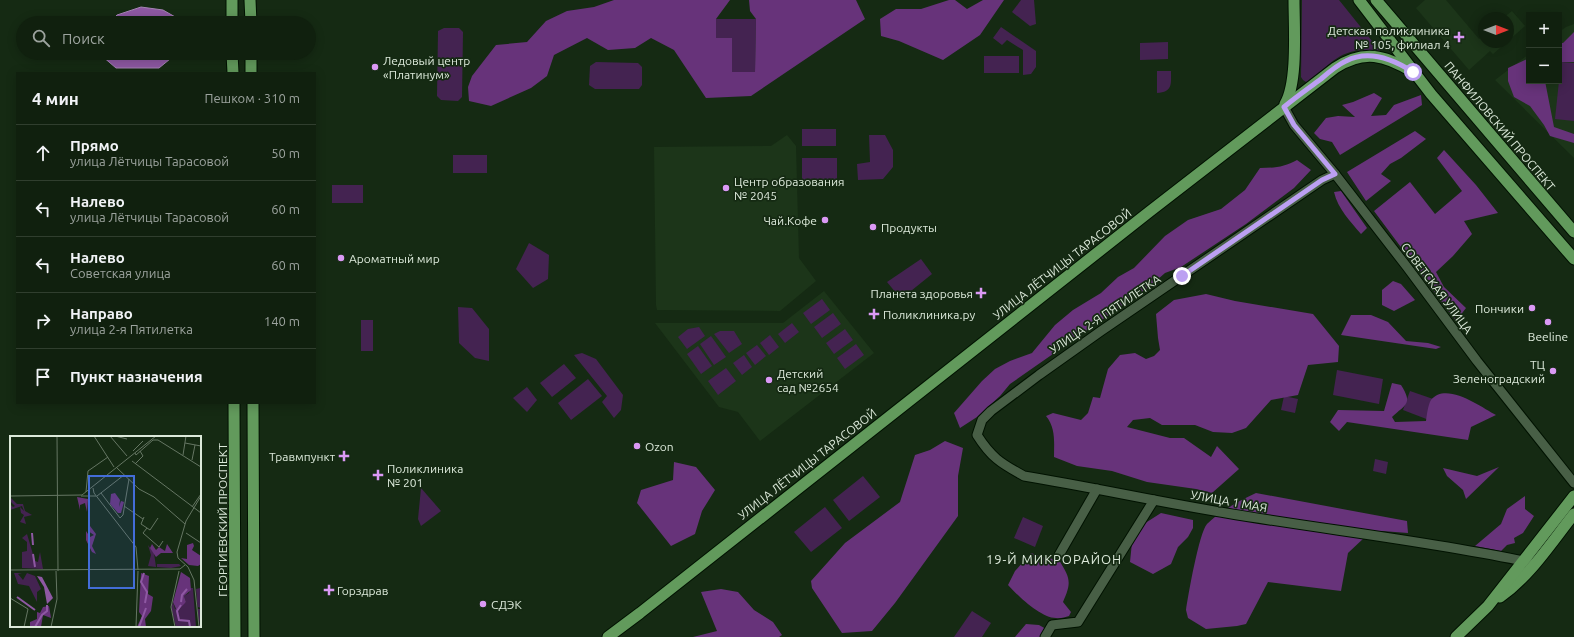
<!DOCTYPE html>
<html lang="ru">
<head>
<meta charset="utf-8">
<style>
  body { margin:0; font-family:Ubuntu,sans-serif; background:#1e2d1c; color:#f1f3f6 }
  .controls { position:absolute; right:12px; top:12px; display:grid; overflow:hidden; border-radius:0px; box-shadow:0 2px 10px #0003 }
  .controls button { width:36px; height:36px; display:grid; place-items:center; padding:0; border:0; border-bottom:1px solid #303e2e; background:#10200e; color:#f1f3f6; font:20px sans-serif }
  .compass { position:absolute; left:1478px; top:12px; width:36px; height:36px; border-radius:50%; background:#10200e; box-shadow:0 2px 10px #0003; rotate:90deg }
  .stop { position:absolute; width:12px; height:12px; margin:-9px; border:3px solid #bca0f2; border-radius:50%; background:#fff }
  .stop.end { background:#bca0f2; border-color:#fff; box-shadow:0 1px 4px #0008 }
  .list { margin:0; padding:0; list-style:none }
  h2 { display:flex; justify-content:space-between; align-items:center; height:52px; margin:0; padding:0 16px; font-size:17px }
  h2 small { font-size:13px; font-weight:400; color:#9ca39e }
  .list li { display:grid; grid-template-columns:26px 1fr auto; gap:12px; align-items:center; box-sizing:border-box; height:56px; padding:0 16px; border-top:1px solid #303e2e }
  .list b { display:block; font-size:15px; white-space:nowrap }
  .list p { margin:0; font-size:13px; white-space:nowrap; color:#9ca39e }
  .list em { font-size:13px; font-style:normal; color:#9ca39e }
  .icon { flex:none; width:22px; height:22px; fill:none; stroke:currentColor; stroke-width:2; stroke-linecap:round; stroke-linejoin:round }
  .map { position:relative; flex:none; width:1574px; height:637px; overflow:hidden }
  .search { position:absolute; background:#10200e; box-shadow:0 2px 10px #0003; left:16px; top:16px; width:300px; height:44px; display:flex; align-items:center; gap:10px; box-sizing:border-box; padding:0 14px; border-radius:22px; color:#9ca39e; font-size:15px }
  .panel { position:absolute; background:#10200e; box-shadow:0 2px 10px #0003; left:16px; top:72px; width:300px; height:332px; border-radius:0px }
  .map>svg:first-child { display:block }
  .built { fill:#1c3519 }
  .green { fill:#442351 }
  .forest { fill:#67337a }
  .water { fill:#8e58a3; stroke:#a584b4 }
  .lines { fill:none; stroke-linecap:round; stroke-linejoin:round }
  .minor-casing { stroke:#011201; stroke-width:11 }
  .major-casing { stroke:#011201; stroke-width:13 }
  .minor { stroke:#485f46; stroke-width:9 }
  .major { stroke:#629a5c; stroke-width:11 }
  .route { stroke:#bca0f2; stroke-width:5 }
  .poi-dot { fill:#db99f5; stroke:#152a13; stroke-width:1.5 }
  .labels { text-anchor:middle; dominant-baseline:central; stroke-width:3.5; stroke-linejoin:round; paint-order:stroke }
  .poi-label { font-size:12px; fill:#dce9da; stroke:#152a13; text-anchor:start }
  .street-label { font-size:12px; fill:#dce9da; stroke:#152a13 }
  .neighbourhood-label { font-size:13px; letter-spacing:1px; fill:#dce9da; stroke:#152a13 }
  .inset-river { fill:none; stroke:#8e58a3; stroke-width:2 }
  .inset-road { fill:none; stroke:#657663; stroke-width:1 }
  .view { fill:#436dd8; fill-opacity:0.15; stroke:#436dd8; stroke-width:2 }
  .inset-edge { fill:none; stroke:#dce9da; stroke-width:2 }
</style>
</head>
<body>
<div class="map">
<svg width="1574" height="637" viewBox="0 0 1574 637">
  <rect width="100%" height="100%" fill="#152a13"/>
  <g class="built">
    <polygon points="1425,0 1446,0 1479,39 1484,35 1484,42 1507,42 1493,54 1490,51 1469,70 1416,8"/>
    <polygon points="1512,11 1525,26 1508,41 1508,18 1503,18"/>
    <polygon points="1574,24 1574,158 1495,80 1529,54 1529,81 1559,81 1559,32 1566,27"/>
    <polygon points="787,135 796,146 799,258 816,281 780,311 657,310 656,305 654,147 771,146"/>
    <polygon points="824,291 874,353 760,441 738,412 719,407 655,323 783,323"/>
  </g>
  <g class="green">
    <polygon points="1021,0 1034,0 1036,24 1030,26 1012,12"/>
    <path d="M1302,0h37l41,51c-36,-5 -45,8 -70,30l-4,1 -3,-2 -2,-3z"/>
    <polygon points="716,19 756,19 755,72 731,72 732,39 716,38"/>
    <polygon points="1001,27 1036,51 1036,67 1031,74 1023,75 1023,50 1007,40 1002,45 993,38"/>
    <polygon points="444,28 459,28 463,32 462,97 458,101 441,100 437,96 438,31"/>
    <polygon points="1168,42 1168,59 1140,60 1140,43"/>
    <rect x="984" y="56" width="35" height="17"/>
    <polygon points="596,62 638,63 642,67 642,85 639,89 595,89 589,85 590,66"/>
    <polygon points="1561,62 1574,63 1574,121 1555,119"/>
    <path d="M1157,71h14c0,13 2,21 -14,22z"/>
    <rect x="802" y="129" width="34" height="17"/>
    <polygon points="869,135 885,135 893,150 893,167 883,179 858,180 857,164 870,162"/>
    <rect x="453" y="155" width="34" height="18"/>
    <rect x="802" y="158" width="35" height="23"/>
    <rect x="332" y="185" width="31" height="18"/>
    <polygon points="529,243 549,255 548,279 533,288 516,269"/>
    <polygon points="921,259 932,274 901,299 887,282"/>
    <polygon points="822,299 830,310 811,324 803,313"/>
    <polygon points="458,307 472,308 489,329 489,361 475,358 459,343"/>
    <polygon points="833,313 841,324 822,338 814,327"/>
    <rect x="361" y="320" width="12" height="31"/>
    <polygon points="792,323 799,332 785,343 778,334"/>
    <polygon points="699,327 705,336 687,349 678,337 688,329"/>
    <polygon points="845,329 853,340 834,354 826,343"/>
    <polygon points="720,331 734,331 742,344 729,353 714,334"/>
    <polygon points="770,335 779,347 769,355 760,343"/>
    <polygon points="711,336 726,357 714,365 700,344"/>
    <polygon points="856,344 864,355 845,369 837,358"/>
    <polygon points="757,345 766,356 755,365 746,353"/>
    <polygon points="698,346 712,366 701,374 687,354"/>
    <polygon points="582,353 596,359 623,395 621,410 614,418 602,402 607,396 574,355"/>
    <polygon points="744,355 752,367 742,375 733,363"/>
    <polygon points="564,364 576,378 552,397 540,383"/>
    <polygon points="726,368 736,381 718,395 708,381"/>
    <polygon points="1337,370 1383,379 1379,404 1333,395"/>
    <polygon points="588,379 602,396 571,420 558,403"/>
    <polygon points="527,387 537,400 527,412 513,398"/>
    <polygon points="1410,391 1436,400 1429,420 1403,410"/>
    <polygon points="1284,396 1298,399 1295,413 1281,410"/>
    <polygon points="1375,459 1388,462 1386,474 1373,471"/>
    <polygon points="863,476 880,497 849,521 833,500"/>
    <polygon points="421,488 441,511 421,526 418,519"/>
    <polygon points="825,507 842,528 811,552 794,532"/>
    <polygon points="1023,517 1043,526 1035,547 1014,538"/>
    <polygon points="972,611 991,623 982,637 954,637"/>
  </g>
  <g class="forest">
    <polygon points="614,0 730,0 716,19 716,38 732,38 732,72 755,72 756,19 750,11 749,0 856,0 865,19 751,96 706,98 674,50 651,38 635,48 608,50 587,38 554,55 547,76 531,88 491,106 469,101 468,87 472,76 496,45 527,42 546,21 567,11 594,7"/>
    <polygon points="949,0 955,0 967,9 983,0 1004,0 980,35 943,60 899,41 881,36 880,19 896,9 921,9"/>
    <polygon points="1574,32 1574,62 1559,62 1559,43 1563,43"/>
    <polygon points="1529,58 1529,81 1545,81 1554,127 1574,134 1574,143 1550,136 1544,125 1530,106 1514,97 1508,81 1508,68"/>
    <polygon points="1374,93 1382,98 1371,116 1386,115 1394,105 1421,95 1422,105 1340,155 1332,142 1320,139 1314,133 1326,118 1338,116 1355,117 1342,105 1353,102"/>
    <polygon points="1415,131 1426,139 1401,158 1390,164 1381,174 1391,181 1366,201 1347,172"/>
    <polygon points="1444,150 1476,185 1498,213 1464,221 1472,234 1453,256 1436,272 1444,287 1466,308 1456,321 1374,211 1410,182 1435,214 1462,191 1437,158"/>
    <path d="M1297,160l14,10 -17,18 -48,36 -65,43 -16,6 -16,14 -139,97 -10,12 -23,21 -17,11 -6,-15 28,-32 13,-12 15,-8 22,-8 23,-28 18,-15 28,-17 17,-16 16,-9 31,-32 23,-16 33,-11 24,-19 15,-22c14,0 25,-1 37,-8z"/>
    <path d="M1341,191l26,37 -6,6c-11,-13 -23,-25 -27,-42z"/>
    <polygon points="1393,281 1401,284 1415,300 1394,311 1382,305 1382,290"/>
    <path d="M1206,294l29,7 78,13 26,32 -1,16 -30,3 -10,30 -27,5 -25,28 -14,5 -19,-1 -18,-7h-33l-12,-7 -17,2 -6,7 43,11h14l27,19 6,-11 22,23 -27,24 -16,-4 -49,-7 -35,-11 -35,-5 -23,-9c0,-14 2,-29 -8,-41l7,-3 28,7 7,-7 5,-16 7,1 8,-29 12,-14 15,-2 11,6 8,-3 6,-6 -2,-12 -2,-24 18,-14z"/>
    <polygon points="1351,315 1371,315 1388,322 1406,341 1428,343 1441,347 1436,349 1341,335"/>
    <path d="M1392,383l9,2c12,19 5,19 -9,32l3,5 31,-1c1,-7 2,-16 5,-21 15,-19 50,7 65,15l-25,12 -3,13 -121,-18 -8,9 -9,-9 8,-12 46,1z"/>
    <polygon points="945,441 963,448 958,476 958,516 895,603 872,631 842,633 812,588 811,581 845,543 900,502 915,455 930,450"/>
    <polygon points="674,462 696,467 715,490 702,511 695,534 671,546 637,503 641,490 673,480"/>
    <polygon points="1499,467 1466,499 1463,490 1447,476 1443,468 1477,476"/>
    <path d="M1256,493l151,28 1,12 -26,-2 -17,6 -17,16 -7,38 -73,-9 -22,42 -9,2 -31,3 -18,-11 -2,-8c2,-14 13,-77 21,-86 13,-13 32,-23 49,-31z"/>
    <polygon points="1525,496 1525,509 1534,516 1523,533 1514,538 1515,543 1507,545 1501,551 1475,546 1501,524 1507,509"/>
    <polygon points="1161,513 1193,520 1193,528 1188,537 1178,547 1171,564 1153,574 1130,562 1132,542 1139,527"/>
    <path d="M1031,553l11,4 17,3c11,18 13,22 4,42l8,10 -2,4c-4,1 -9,3 -13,2 -15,0 -38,-22 -48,-33l7,-14z"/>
    <polygon points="721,589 738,592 754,610 773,622 782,635 779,637 693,637 717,631 701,592"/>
    <polygon points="1026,624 1039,625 1046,629 1047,637 1015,637"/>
  </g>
  <g class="water">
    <polygon points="141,7 163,10 177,18 178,23 109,23 117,15"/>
    <polygon points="102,53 173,53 170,59 159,68 116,68 102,56"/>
  </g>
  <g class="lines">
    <g class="minor-casing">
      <g id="minor">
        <polyline points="1284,107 1294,125 1335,174 1407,267 1477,361 1574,483"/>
        <path d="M1335,174l-13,6 -221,151 -62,44 -48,36 -9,9 -5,15c14,22 23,28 47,41 67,11 135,26 202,37 101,17 203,28 302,49"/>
        <polyline points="1059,555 1097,489"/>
        <polyline points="1045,637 1052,625 1078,622 1154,500"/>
      </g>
    </g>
    <g class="major-casing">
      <g id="major">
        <polyline points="232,0 232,23"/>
        <polyline points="250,0 251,23"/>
        <polyline points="1359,0 1431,94 1574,259"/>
        <polyline points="1376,0 1574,232"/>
        <polyline points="232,53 233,73"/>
        <polyline points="251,53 251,73"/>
        <path d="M1285,104c13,-22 9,-77 9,-104"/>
        <polyline points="234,403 235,637"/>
        <polyline points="253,403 254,637"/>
        <path d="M1500,597c30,-21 51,-54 74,-83"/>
        <path d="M608,637l32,-24 509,-401 186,-144c29,-19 50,-13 78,4"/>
        <polyline points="1456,637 1488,606 1574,496"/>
      </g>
    </g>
    <use href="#minor" class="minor"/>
    <use href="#major" class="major"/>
  </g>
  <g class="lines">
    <path class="route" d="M1182,276l140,-96 13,-6 -41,-49 -10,-18c12,-10 25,-19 37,-28 8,-7 16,-14 25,-18 23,-12 47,-2 67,11"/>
  </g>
  <g class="poi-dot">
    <path d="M1457 31h4v4h4v4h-4v4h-4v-4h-4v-4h4z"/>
    <circle cx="375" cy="67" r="4"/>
    <circle cx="726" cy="188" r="4"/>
    <circle cx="825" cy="220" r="4"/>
    <circle cx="873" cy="227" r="4"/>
    <circle cx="341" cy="258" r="4"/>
    <path d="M979 287h4v4h4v4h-4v4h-4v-4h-4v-4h4z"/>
    <circle cx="1532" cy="308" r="4"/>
    <path d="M872 308h4v4h4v4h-4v4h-4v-4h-4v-4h4z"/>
    <circle cx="1548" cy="322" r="4"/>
    <circle cx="1553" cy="371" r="4"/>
    <circle cx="769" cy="380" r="4"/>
    <circle cx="637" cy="446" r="4"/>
    <path d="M342 450h4v4h4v4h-4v4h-4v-4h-4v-4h4z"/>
    <path d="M376 469h4v4h4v4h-4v4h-4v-4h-4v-4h4z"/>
    <path d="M327 584h4v4h4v4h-4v4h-4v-4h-4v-4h4z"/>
    <circle cx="483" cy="604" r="4"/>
  </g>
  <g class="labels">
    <g class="poi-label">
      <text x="1450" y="30" text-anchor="end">Детская поликлиника<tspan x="1450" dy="14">№ 105, филиал 4</tspan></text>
      <text x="383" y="60">Ледовый центр<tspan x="383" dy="14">«Платинум»</tspan></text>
      <text x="734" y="181">Центр образования<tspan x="734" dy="14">№ 2045</tspan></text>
      <text x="817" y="220" text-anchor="end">Чай.Кофе</text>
      <text x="881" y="227">Продукты</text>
      <text x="349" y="258">Ароматный мир</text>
      <text x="973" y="293" text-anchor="end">Планета здоровья</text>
      <text x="1524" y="308" text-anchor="end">Пончики</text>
      <text x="883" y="314">Поликлиника.ру</text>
      <text x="1548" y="336" text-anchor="middle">Beeline</text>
      <text x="1545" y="364" text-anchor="end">ТЦ<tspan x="1545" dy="14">Зеленоградский</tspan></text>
      <text x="777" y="373">Детский<tspan x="777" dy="14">сад №2654</tspan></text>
      <text x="645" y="446">Ozon</text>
      <text x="335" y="456" text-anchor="end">Травмпункт</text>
      <text x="387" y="468">Поликлиника<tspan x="387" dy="14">№ 201</tspan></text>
      <text x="337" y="590">Горздрав</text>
      <text x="491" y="604">СДЭК</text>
    </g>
    <g class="street-label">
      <text transform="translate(1500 126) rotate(50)">ПАНФИЛОВСКИЙ ПРОСПЕКТ</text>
      <text transform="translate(1062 264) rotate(-38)">УЛИЦА ЛЁТЧИЦЫ ТАРАСОВОЙ</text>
      <text transform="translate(1437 288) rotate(53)">СОВЕТСКАЯ УЛИЦА</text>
      <text transform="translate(1105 314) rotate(-34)">УЛИЦА 2-Я ПЯТИЛЕТКА</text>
      <text transform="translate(807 464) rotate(-38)">УЛИЦА ЛЁТЧИЦЫ ТАРАСОВОЙ</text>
      <text transform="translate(1229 501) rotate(10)">УЛИЦА 1 МАЯ</text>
      <text transform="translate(222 520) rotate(-90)">ГЕОРГИЕВСКИЙ ПРОСПЕКТ</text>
    </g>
    <g class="neighbourhood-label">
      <text x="1054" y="559">19-Й МИКРОРАЙОН</text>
    </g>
  </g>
  <g transform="translate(10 436)">
    <rect width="191" height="191" fill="#152a13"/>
    <path d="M0,61l7,7h6l2,7 7,4 -8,2 2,7 -6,-2 4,-7 -3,-2 -1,-6 4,4 -2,-5 -12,4v-6l3,3 2,-1 -5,-5zM17,98l8,27 3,1 2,-10 3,17 -21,-1v-16l5,-1v-9l-5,-4zM138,109l6,8 2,14 -8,-1 3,-11zM147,128h22l2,2 -10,2 -14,-1zM4,137h8l-4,1 5,6 4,-7 8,3 6,13 -4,3v10l-8,-16 -11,-2zM180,152h3l3,39h-20l-5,-19 2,-6 2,7 11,-7 -2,-6 5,-3zM190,152l1,20 -3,-1v2h3v6l-3,-1 3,1 -2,9 2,3h-2l-3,-38z" fill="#442351"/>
    <path d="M105,57l5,7 -1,7 2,-6 3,1 -3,11h-3l-8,-9 1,-10zM67,61l11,2 -1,13 -2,-9 -5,2v5zM80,90l6,8 -4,12 4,8 -4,-2 -6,-12v-9l4,6 4,-2 -6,-4zM183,107l1,3 -2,4 9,6v8l-3,2 -9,-1 -8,-7 6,1v-14zM142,108l4,6 3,-3 6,4 2,-7 6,9h-12l-5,4 -6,-9zM171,136l9,6 1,12 -7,6 2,6 -9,9 -4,-9zM131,137l8,3 -1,18 5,3 -2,14 -6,8 1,8h-9l5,-11 -3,-4zM39,170l2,12 -8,-3 -2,12h-11v-5l7,-3v-7l3,1 3,-6z" fill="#67337a"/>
    <path d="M27,140l5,1 11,21 -6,6 -3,-17z" fill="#8e58a3"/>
    <path class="inset-river" d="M22,97l1,12M23,118l2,13M134,137l-3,9 6,10 -2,11M7,161l18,13M171,166l1,-7 5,-6M171,169l-4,6 2,9 10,1 1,6M25,191l7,-12 5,-4v-6M129,191l7,-19"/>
    <path class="inset-road" d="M47,0l1,135M84,0l20,31M100,0l17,20M105,0l12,3M143,4h5l43,27M175,7l16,3M123,15l10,-10M125,17l1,2 17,-15M173,19l3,-19M182,24l3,-15M122,25l69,52M125,28l8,-8 -3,-5M107,32l22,21 15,8 31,27M83,52l1,5 42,54 2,23M76,56l2,-21 20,-14M91,57l19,25 3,-3 6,-36M0,60l72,-1 74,-59M71,60h15M87,60l27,-21M114,70l19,13M182,71l9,-13M134,81l-3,7 9,6 8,-12M137,92l-4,5 16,14 4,-6M176,97l15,10M0,134l170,-1 5,-4M0,162l18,11 -4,18M41,191l6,-28 -1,-28M126,191l2,-56M165,191l-4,-20 8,-36M189,191l-5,-47 -6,-13 -10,-9 -1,-6 9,-31 15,-25"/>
    <path class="view" d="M79,40h45v112h-45z"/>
    <rect width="191" height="191" class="inset-edge"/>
  </g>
</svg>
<div class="controls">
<button>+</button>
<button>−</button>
</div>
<svg class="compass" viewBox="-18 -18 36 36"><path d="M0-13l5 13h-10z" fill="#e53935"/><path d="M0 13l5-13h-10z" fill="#9ca39e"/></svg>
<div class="stop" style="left:1413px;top:72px"></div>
<div class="stop end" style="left:1182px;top:276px"></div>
<div class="search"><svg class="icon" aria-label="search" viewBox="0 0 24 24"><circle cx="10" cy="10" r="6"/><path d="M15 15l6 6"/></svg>Поиск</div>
<section class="panel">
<h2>4 мин<small>Пешком · 310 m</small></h2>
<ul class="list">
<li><svg class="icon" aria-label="ahead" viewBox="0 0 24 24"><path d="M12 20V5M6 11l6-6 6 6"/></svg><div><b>Прямо</b><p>улица Лётчицы Тарасовой</p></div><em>50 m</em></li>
<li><svg class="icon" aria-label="left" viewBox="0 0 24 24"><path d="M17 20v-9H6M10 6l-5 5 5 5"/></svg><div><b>Налево</b><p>улица Лётчицы Тарасовой</p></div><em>60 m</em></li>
<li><svg class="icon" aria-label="left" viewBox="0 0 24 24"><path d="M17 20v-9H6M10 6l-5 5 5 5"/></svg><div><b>Налево</b><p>Советская улица</p></div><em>60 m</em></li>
<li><svg class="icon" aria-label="right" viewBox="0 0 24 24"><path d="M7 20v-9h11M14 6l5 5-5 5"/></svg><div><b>Направо</b><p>улица 2-я Пятилетка</p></div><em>140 m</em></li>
<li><svg class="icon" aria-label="arrive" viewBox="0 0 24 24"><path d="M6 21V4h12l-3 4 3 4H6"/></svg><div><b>Пункт назначения</b></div></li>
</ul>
</section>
</div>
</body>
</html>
